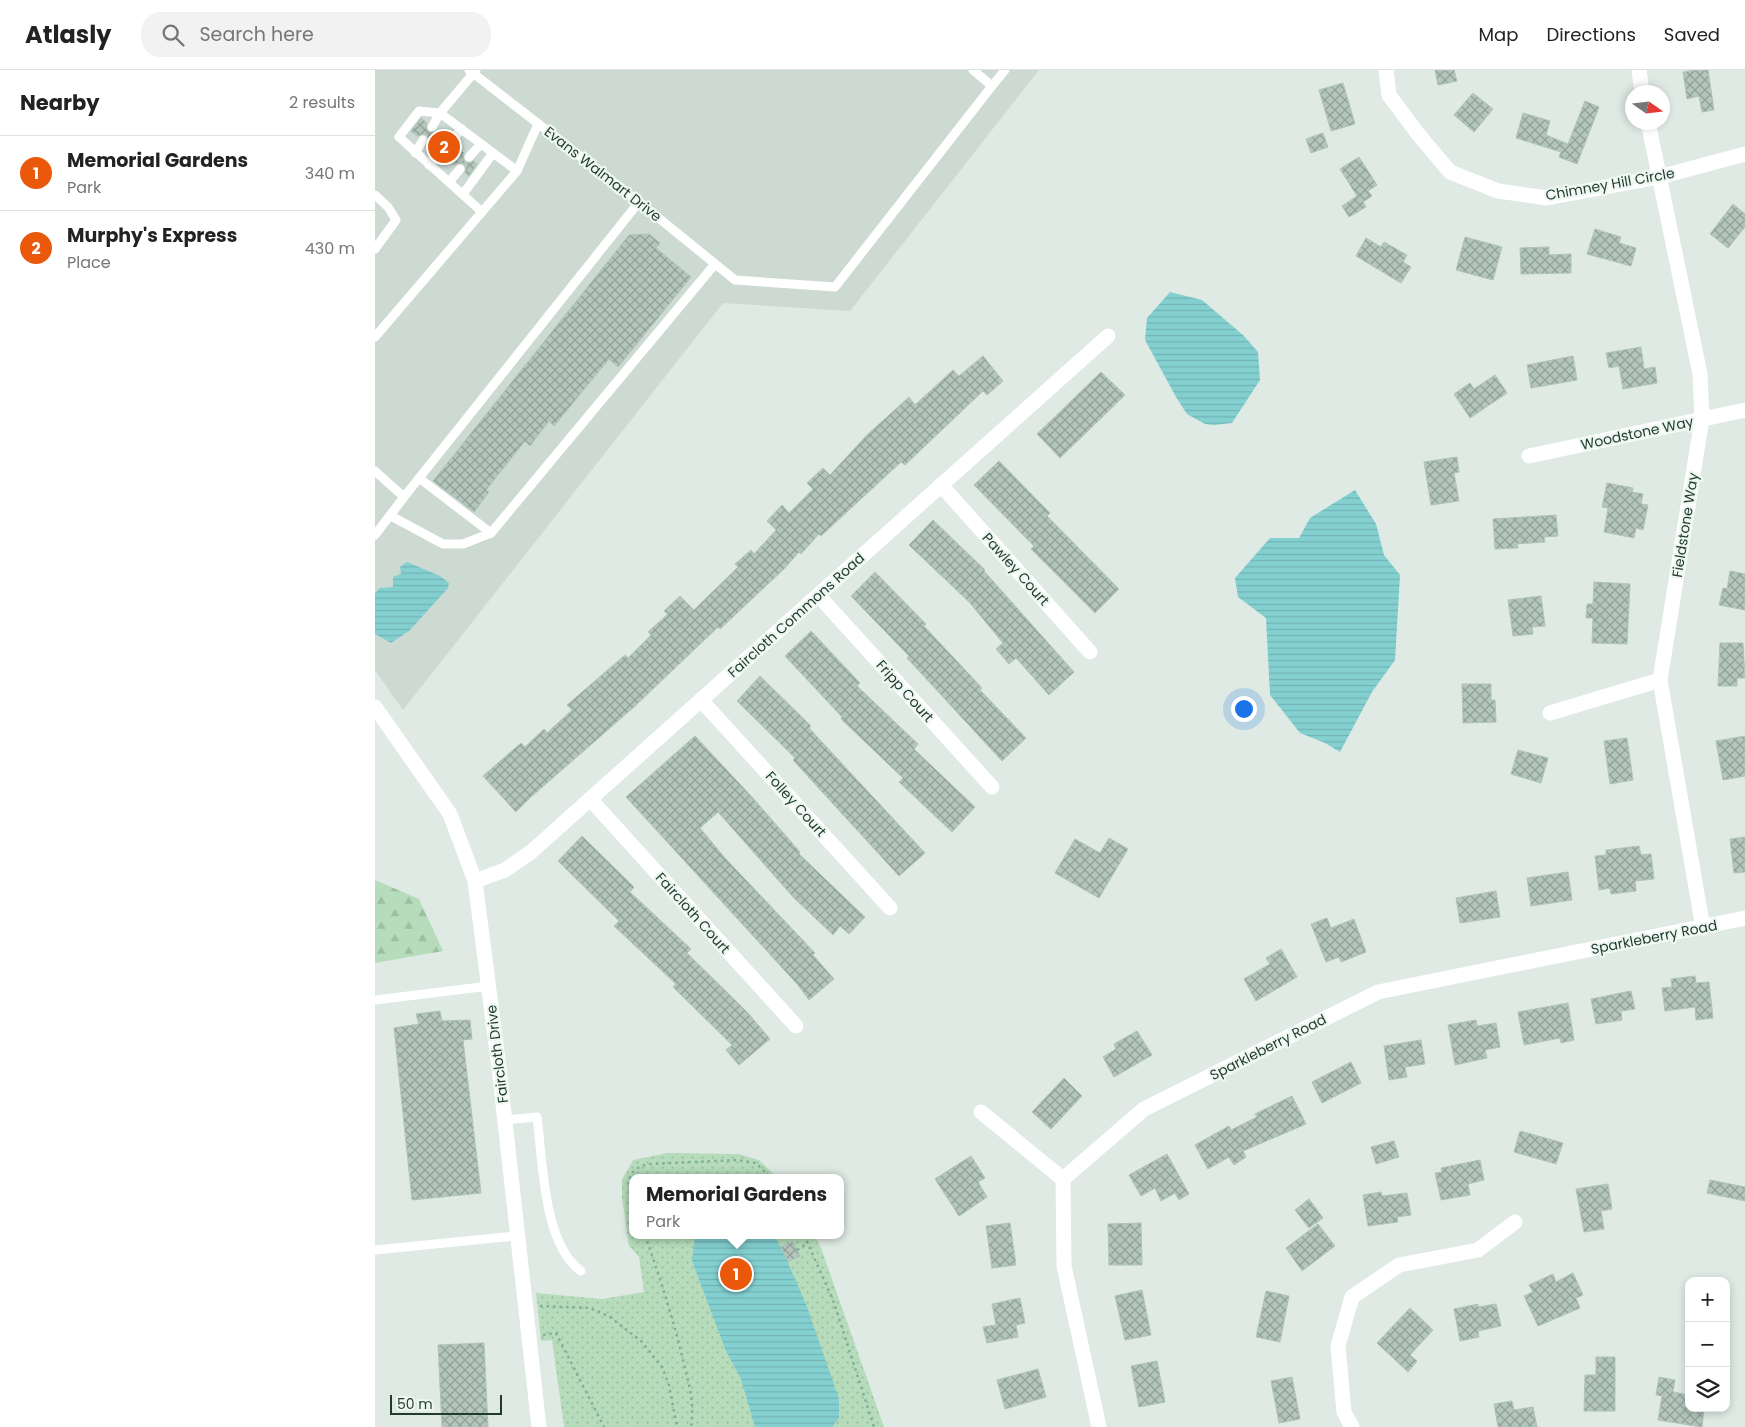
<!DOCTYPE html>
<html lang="en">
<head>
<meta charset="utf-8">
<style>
  body { margin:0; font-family:Poppins,sans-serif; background:#f2f2f2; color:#222 }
  .controls { position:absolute; right:15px; bottom:15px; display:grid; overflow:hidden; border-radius:10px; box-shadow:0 2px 8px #0003 }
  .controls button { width:45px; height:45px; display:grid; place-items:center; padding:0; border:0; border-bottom:1px solid #e0e0e0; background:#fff; color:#222; font:25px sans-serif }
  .compass { position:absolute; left:1250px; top:15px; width:45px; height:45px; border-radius:50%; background:#fff; box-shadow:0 2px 8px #0003; rotate:104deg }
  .scale { position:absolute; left:15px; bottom:12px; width:112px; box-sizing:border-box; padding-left:5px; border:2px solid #1f3a2f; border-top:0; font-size:14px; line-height:18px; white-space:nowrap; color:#1f3a2f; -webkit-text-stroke:4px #eef7f1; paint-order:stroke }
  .you { position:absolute; left:868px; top:638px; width:18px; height:18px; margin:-12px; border:4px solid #fff; border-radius:50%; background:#1a73e8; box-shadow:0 0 0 8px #1a73e833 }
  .badge { display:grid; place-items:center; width:32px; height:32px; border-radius:50%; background:#ea580c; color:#fff; font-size:16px; font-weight:700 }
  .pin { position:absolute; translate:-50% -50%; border:2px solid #fff; box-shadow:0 1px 5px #0006 }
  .popup { position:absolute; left:254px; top:1104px; width:215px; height:65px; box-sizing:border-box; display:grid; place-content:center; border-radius:10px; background:#fff; filter:drop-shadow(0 1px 4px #0005); font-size:16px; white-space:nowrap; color:#767676 }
  .popup b { font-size:19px; color:#222 }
  .popup::after { content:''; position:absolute; left:50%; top:100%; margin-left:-10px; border:10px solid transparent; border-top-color:#fff }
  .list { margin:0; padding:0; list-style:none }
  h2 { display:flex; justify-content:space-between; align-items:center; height:65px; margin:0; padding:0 20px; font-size:21px }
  h2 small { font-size:16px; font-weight:400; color:#767676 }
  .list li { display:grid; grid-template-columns:32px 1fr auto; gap:15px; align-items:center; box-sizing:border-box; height:75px; padding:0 20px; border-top:1px solid #e0e0e0 }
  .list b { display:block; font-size:19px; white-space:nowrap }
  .list p { margin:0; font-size:16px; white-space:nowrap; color:#767676 }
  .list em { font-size:16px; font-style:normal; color:#767676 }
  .icon { flex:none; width:28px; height:28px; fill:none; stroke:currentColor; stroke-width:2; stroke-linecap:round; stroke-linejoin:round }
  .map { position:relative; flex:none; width:1370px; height:1357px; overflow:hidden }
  header { display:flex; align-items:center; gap:30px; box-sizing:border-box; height:70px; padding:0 25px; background:#fff; border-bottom:1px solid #e0e0e0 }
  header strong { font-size:24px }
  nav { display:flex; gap:28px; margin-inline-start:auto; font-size:18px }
  .search { width:350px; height:45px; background:#f2f2f2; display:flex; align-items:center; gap:12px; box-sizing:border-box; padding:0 18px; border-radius:20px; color:#767676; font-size:19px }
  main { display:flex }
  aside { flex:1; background:#fff }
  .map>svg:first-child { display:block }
  .built { fill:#ccdad2 }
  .grass { fill:url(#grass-dots) }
  .forest { fill:url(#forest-firs) }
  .water { fill:url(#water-rules) }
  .building { fill:url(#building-cross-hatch); stroke:#b1c4b9 }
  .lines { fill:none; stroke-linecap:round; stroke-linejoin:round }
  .path { stroke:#7eaf98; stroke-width:2.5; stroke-dasharray:2.5 4; stroke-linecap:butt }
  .service { stroke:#fff; stroke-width:9 }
  .minor { stroke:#fff; stroke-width:15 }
  .labels { text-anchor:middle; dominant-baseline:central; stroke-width:4.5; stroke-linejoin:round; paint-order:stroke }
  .street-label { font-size:14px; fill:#1f3a2f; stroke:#eef7f1 }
</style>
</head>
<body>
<header>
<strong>Atlasly</strong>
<div class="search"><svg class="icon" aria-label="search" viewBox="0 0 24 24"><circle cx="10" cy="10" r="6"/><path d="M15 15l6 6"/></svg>Search here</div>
<nav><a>Map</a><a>Directions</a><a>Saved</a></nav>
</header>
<main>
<aside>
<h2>Nearby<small>2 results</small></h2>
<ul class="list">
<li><span class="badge">1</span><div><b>Memorial Gardens</b><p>Park</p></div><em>340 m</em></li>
<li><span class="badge">2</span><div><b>Murphy's Express</b><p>Place</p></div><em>430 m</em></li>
</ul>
</aside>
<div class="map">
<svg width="1370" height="1357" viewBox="0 0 1370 1357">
  <defs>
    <pattern id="grass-dots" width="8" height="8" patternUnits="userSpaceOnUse" patternTransform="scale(1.25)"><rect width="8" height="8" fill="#b6dcbb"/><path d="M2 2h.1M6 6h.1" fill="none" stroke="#9cbea1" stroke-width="1.8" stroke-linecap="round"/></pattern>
    <pattern id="forest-firs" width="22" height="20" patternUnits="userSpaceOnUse" patternTransform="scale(1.25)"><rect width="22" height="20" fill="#b6dcbb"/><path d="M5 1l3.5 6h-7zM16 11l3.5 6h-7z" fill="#9cbea1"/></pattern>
    <pattern id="water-rules" width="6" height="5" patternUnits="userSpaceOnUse" patternTransform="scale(1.25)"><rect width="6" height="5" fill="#84d0d1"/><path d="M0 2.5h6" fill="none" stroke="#72b3b4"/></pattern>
    <pattern id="building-cross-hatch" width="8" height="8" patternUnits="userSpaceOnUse" patternTransform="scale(1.25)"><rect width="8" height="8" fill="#b3c5bc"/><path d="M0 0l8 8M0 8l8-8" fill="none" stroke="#91a199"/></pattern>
  </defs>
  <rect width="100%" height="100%" fill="#deeae3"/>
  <polygon class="built" points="0,0 664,0 475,241 348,233 28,640 0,600"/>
  <polygon class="grass" points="293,1083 364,1084 384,1090 403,1108 257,1108 257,1165 439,1165 446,1178 509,1357 189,1357 177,1270 166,1271 161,1223 227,1229 269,1222 264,1187 254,1176 247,1127 247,1110 258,1090"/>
  <polygon class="forest" points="0,810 44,829 68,881 0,893"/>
  <g class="water">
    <polygon points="795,222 827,230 868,265 883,282 885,310 857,353 839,355 830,354 812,344 801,327 770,270 772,248"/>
    <polygon points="980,420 1001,454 1009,485 1025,505 1020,590 997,622 965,682 950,673 925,663 895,625 891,548 863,527 860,508 895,468 924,468 935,448"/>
    <polygon points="32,492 65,506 74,513 73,518 34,561 16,573 0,564 0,523 5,518 18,517 18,507 26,504 25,497"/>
    <polygon points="320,1165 398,1165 406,1177 431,1234 464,1329 464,1348 457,1357 380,1357 366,1309 351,1281 317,1191"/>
  </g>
  <g class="building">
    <polygon points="1060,0 1079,0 1082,11 1063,15"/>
    <polygon points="1321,0 1333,0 1339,40 1327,42 1324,26 1312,29 1308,2"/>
    <polygon points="968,13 980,54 956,61 944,20"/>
    <polygon points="1098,23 1118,39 1099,62 1079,45"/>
    <polygon points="1210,31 1224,37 1202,94 1184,87 1186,82 1141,68 1148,43 1175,51 1171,65 1193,74"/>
    <polygon points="46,48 52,53 51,58 54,62 62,61 70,67 71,76 80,75 89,83 88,88 90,92 95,93 99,91 102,94 94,106 90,103 91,97 89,94 83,93 80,95 69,87 70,81 68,78 59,79 53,74 54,70 52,65 48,64 43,66 36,61"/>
    <polygon points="948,63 953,77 936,83 931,69"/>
    <polygon points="984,87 1002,115 993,121 997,126 988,132 991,137 974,147 967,136 982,126 965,99"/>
    <polygon points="1358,134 1370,144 1370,157 1353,178 1335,164"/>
    <polygon points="1220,159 1246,167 1244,173 1261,178 1256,196 1212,184"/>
    <polygon points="274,164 285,173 281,178 316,207 243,297 234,289 179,356 174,351 155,376 150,371 111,420 114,422 99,442 58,411 254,165"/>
    <polygon points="1090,167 1127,177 1118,210 1081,200"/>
    <polygon points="991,168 1006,177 1009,172 1032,185 1028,192 1036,197 1026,213 981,186"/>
    <polygon points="1174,177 1174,185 1196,184 1196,203 1146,204 1145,178"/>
    <polygon points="1266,277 1269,299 1280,297 1282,313 1248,319 1244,296 1234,298 1231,283"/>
    <polygon points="608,286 628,311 612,325 608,321 530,395 526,392 446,466 444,464 426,484 424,482 408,500 345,559 343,557 259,637 156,727 141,742 108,706 146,673 150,677 169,659 172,663 197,640 192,635 250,585 253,588 276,565 273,562 293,544 289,541 305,526 319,540 363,497 360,494 376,480 379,484 401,460 392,451 407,435 414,443 438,419 432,413 448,398 455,405 492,365 534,327 540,335 578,300 584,306"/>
    <polygon points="1198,286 1202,310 1156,318 1152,295"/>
    <polygon points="726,302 750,325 685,388 662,364"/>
    <polygon points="1120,305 1132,323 1095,348 1079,324 1095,313 1099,319"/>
    <polygon points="1082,387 1084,402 1079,403 1084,431 1056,435 1049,392"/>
    <polygon points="624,391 675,443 672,446 744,519 720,543 656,479 659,476 599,415"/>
    <polygon points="1232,413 1258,418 1257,422 1268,424 1266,434 1273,435 1268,460 1261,458 1259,468 1229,462 1233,438 1227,437"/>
    <polygon points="1181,445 1183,466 1169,467 1170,472 1142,474 1143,478 1120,479 1118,449"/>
    <polygon points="558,450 610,500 609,501 699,602 674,625 641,588 634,594 621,579 628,573 595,533 534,475"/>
    <polygon points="1355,501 1370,504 1370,540 1344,535 1348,518 1352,519"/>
    <polygon points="500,502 551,554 549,556 607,618 605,620 651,668 627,691 532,588 534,586 476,526"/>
    <polygon points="1219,512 1255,514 1252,574 1217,573 1218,548 1211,548 1212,534 1218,534"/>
    <polygon points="1166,526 1170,556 1157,557 1158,564 1138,566 1133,530"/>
    <polygon points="436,561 485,613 482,616 543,674 539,679 600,737 577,762 524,712 528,708 466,649 467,647 410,586"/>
    <polygon points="1345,573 1368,573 1370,608 1362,608 1362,616 1343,616"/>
    <polygon points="385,606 436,656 434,658 550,783 524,806 418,690 420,688 362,631"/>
    <polygon points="1087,614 1116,614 1116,630 1120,630 1121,652 1088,653"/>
    <polygon points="320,666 377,727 425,782 424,784 490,847 474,864 465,856 458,865 419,828 343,742 325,758 350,788 440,883 438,885 459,909 434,930 423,915 251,727"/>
    <polygon points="1370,666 1370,706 1348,710 1341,671"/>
    <polygon points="1252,668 1258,710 1235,714 1229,671"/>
    <polygon points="1143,680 1173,688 1166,713 1136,704"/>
    <polygon points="207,766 259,817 255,822 316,879 312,883 373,943 395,969 364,995 351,980 357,975 298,917 301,914 239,856 244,851 183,791"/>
    <polygon points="1370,767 1370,802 1359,803 1355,769"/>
    <polygon points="734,768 753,779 724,828 680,803 700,769 725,783"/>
    <polygon points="1264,776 1266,785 1276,784 1279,809 1260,811 1261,821 1236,824 1235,818 1224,820 1220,786 1231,785 1231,780"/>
    <polygon points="1193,802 1197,830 1156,836 1152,808"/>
    <polygon points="1121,821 1125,847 1085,853 1081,828"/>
    <polygon points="952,848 956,858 979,849 991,882 966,892 964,887 951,892 936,854"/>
    <polygon points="906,879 922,907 881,931 869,909 895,894 891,888"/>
    <polygon points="1320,906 1321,913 1334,912 1338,948 1321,950 1320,937 1290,941 1287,918 1297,917 1296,909"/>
    <polygon points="1256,921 1260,939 1246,941 1247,950 1221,954 1216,929"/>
    <polygon points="1193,933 1199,970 1186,973 1185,968 1149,975 1143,942"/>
    <polygon points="65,941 67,951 95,950 97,969 88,970 106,1123 37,1130 19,958 44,954 41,944"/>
    <polygon points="1101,950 1102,956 1121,953 1125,977 1110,980 1112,988 1080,995 1073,955"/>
    <polygon points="762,961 777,985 739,1007 728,987 741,979 739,974"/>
    <polygon points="1046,970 1050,994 1030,997 1032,1007 1014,1010 1009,976"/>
    <polygon points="976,992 986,1013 947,1033 937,1012"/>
    <polygon points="689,1008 707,1026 676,1059 657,1042"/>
    <polygon points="917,1026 931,1054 868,1081 871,1087 859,1095 854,1087 833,1099 820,1075 854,1056 856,1060 882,1047 880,1044"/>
    <polygon points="1145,1061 1188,1073 1181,1094 1139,1082"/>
    <polygon points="1019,1071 1024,1087 1001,1094 996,1077"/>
    <polygon points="792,1084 814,1124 804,1130 800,1123 786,1131 780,1118 766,1126 754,1105"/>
    <polygon points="596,1086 610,1108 603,1112 612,1127 584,1146 560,1109"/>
    <polygon points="1105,1090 1109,1110 1093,1114 1095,1125 1066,1130 1060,1103 1067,1102 1066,1098"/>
    <polygon points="1335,1110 1370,1117 1370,1131 1332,1123"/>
    <polygon points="1233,1114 1237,1139 1226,1141 1229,1159 1209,1162 1201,1119"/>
    <polygon points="1006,1122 1007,1126 1032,1123 1036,1145 1022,1147 1023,1152 993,1156 988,1125"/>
    <polygon points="934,1129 948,1148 934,1158 920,1140"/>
    <polygon points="635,1153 641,1195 617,1198 611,1156"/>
    <polygon points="766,1153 767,1195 734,1195 733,1154"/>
    <polygon points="943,1154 960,1176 927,1201 911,1178"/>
    <polygon points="418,1172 425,1186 413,1192 406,1177"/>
    <polygon points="1198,1203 1208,1225 1201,1228 1205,1238 1163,1256 1149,1226 1158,1222 1154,1215 1178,1204 1181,1212"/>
    <polygon points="767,1220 776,1265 750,1270 740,1226"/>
    <polygon points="891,1221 914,1226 905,1272 881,1267"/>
    <polygon points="645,1228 650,1253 641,1255 643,1267 612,1273 608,1257 621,1255 617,1234"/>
    <polygon points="1103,1234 1103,1237 1121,1234 1126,1256 1103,1261 1104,1267 1085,1271 1079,1239"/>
    <polygon points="1035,1238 1058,1260 1035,1285 1042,1291 1033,1302 1002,1273"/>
    <polygon points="109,1273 113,1357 67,1357 63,1275"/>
    <polygon points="1221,1287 1240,1287 1240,1341 1209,1341 1210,1305 1221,1305"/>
    <polygon points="782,1291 790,1332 764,1337 756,1296"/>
    <polygon points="663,1299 671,1327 630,1339 622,1310"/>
    <polygon points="917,1307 925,1349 904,1353 896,1311"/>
    <polygon points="1284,1307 1300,1310 1298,1322 1314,1325 1314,1338 1329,1338 1327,1357 1283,1350 1287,1326 1281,1325"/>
    <polygon points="1137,1331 1139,1340 1158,1337 1162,1357 1123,1357 1119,1334"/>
  </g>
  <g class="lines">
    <g class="path">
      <path d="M257,1128c-6,-18 -3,-30 17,-34l88,-4 19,3 15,15"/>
      <path d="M270,1165c14,40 27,80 37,121 6,24 13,46 9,71"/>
      <polyline points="429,1165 458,1230 499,1357"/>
      <polyline points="422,1180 433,1173"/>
      <polyline points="165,1236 215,1238 235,1247 266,1271 287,1297 294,1315 302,1357"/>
      <polyline points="168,1265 181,1263 229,1357"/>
    </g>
    <g class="service">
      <polyline points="94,0 259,128 360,210 460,217 617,16 598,0"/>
      <polyline points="617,16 630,0"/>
      <polyline points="57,57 65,43 44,41 24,67 107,142"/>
      <polyline points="75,71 87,59"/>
      <polyline points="40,83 48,70"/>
      <polyline points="94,87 106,74"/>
      <polyline points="54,95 64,83"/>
      <polyline points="142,101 163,54"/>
      <polyline points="74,112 85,99"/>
      <polyline points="88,124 118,83"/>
      <polyline points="0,125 13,137 21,150 0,179"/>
      <polyline points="0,267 142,101 65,43 101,0"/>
      <polyline points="0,401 29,427 264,132"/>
      <polyline points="44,408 116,463"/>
      <polyline points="16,446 68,474 88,474 116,463 340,194"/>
      <polyline points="0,465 29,427"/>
      <polyline points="0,930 114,916"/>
      <path d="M130,1050l32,-3c6,45 6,127 44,154"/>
      <polyline points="0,1180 141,1166"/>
    </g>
    <g class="minor">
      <polyline points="1011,0 1014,25 1043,64 1075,102 1123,121 1172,128 1284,107 1370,84"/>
      <polyline points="1264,0 1267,22"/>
      <polyline points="1273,52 1325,304 1327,349 1285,610 1328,858"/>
      <polyline points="1154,386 1370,340"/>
      <polyline points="566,415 715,582"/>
      <polyline points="443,525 617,717"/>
      <polyline points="326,630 515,838"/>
      <polyline points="0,637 75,744 100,811 124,998 164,1357"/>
      <polyline points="1175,643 1285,610"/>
      <polyline points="215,729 421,956"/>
      <polyline points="100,811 130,800 156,782 733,266"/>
      <polyline points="606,1042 688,1109"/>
      <polyline points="688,1109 769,1039 1003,922 1370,848"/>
      <polyline points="688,1109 689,1196 724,1357"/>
      <polyline points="977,1357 969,1342 963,1276 977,1227 1024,1195 1103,1180 1140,1152"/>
    </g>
  </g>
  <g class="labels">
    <g class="street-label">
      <text transform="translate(228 104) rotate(38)">Evans Walmart Drive</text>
      <text transform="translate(1235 114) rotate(-10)">Chimney Hill Circle</text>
      <text transform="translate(1262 363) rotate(-12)">Woodstone Way</text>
      <text transform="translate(1310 455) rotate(-81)">Fieldstone Way</text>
      <text transform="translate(641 499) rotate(48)">Pawley Court</text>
      <text transform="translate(421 545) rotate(-42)">Faircloth Commons Road</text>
      <text transform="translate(530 621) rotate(48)">Fripp Court</text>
      <text transform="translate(421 734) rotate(48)">Folley Court</text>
      <text transform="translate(318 843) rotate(48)">Faircloth Court</text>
      <text transform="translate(1279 867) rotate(-11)">Sparkleberry Road</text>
      <text transform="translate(893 977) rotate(-27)">Sparkleberry Road</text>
      <text transform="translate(122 984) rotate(-97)">Faircloth Drive</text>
    </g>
  </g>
</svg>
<div class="controls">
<button>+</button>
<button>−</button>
<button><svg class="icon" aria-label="layers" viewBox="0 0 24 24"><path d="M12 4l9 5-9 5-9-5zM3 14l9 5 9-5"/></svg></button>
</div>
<svg class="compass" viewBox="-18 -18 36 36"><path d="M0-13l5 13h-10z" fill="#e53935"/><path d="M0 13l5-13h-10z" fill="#767676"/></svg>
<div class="scale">50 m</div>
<div class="you"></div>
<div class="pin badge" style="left:361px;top:1204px">1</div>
<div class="popup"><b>Memorial Gardens</b>Park</div>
<div class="pin badge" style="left:69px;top:77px">2</div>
</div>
</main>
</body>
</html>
